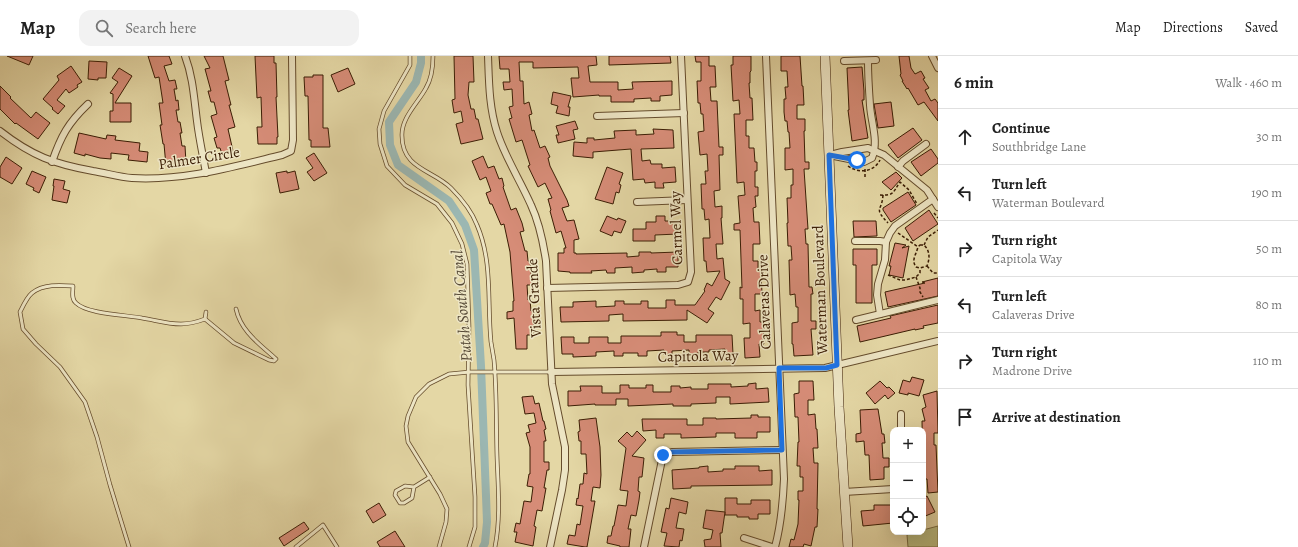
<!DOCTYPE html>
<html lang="en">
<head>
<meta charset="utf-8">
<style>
  body { margin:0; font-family:Alegreya,serif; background:#f2f2f2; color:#222 }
  .controls { position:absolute; right:12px; bottom:12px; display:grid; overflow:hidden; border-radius:8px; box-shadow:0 4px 16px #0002 }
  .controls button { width:36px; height:36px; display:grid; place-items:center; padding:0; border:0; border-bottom:1px solid #e0e0e0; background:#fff; color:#222; font:20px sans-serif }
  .stop { position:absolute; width:12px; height:12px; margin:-9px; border:3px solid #1a73e8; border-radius:50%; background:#fff }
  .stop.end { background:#1a73e8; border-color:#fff; box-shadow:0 1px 4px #0008 }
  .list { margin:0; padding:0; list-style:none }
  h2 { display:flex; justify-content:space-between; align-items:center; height:52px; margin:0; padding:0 16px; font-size:17px }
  h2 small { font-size:13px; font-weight:400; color:#767676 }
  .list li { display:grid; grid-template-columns:26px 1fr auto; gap:12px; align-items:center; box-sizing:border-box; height:56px; padding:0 16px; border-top:1px solid #e0e0e0 }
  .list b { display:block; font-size:15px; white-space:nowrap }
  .list p { margin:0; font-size:13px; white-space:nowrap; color:#767676 }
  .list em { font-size:13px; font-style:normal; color:#767676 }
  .icon { flex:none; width:22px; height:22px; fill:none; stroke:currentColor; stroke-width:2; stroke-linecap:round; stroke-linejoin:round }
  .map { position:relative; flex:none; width:938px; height:491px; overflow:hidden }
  header { display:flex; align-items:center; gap:24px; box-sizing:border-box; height:56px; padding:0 20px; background:#fff; border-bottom:1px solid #e0e0e0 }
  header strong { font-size:19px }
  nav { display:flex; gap:22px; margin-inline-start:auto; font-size:14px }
  .search { width:280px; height:36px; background:#f2f2f2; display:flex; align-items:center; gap:10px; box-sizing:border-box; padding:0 14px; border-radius:12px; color:#767676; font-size:15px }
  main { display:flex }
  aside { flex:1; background:#fff }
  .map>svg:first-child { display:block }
  .green { fill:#babd82; stroke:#7a6d43 }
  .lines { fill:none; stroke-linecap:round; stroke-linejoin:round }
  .canal { stroke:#9bb7b2; stroke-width:8 }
  .building { fill:#d68c77; stroke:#3b1d04 }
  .service-casing { stroke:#654c2c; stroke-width:4.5 }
  .minor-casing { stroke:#654c2c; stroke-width:8 }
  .secondary-casing { stroke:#3b1d04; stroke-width:10 }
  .path { stroke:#3b1d04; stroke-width:1.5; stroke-dasharray:3 2; stroke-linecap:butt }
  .service { stroke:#ede5c4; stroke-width:3 }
  .minor { stroke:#ede5c4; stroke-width:6 }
  .secondary { stroke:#ede5c4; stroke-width:9 }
  .route { stroke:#1a73e8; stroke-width:5 }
  .labels { text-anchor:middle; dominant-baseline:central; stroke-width:3; stroke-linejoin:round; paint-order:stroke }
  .street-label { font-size:15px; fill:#3b1d04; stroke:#ede5c4 }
  .water-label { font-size:16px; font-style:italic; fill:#584b38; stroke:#ede5c4 }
</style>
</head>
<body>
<header>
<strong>Map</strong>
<div class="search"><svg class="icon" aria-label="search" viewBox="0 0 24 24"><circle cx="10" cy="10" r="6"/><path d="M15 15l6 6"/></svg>Search here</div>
<nav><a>Map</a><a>Directions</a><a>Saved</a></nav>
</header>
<main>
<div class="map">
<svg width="938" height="491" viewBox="0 0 938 491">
  <rect width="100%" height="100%" fill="#e4d7a5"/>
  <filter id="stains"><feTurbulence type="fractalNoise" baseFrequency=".005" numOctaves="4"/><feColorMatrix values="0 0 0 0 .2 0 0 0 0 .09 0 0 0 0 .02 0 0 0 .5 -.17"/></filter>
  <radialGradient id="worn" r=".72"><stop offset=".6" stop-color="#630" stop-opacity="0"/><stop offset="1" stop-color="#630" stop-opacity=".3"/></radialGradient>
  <polygon class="green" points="938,470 938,491 908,491 907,479 915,476 923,476 923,474"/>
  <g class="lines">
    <polyline class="canal" points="421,0 421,7 416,26 389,66 390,89 398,109 449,145 465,169 474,194 481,310 487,466 485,487 483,491"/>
  </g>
  <g class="building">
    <polygon points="7,0 33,0 29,9"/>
    <polygon points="148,0 169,0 172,8 164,10 169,25 175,24 177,33 174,33 176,45 178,44 179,54 176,54 178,66 180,66 182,77 180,77 182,90 185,90 186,107 166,110 164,88 163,88 160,69 162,69 159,47 163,47 159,21 155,22"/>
    <polygon points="204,0 223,0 229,24 225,25 231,49 229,49 235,71 228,73 233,95 222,98 220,92 217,92 214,82 217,81 211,60 217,58 214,46 211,46 208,35 211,35 205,13 210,12"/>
    <polygon points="255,0 274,0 274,7 276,7 277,41 276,41 278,81 277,81 277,88 258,88 257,71 262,71 261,41 257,42"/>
    <polygon points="454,0 473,0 474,26 469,26 468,39 471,53 474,53 476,63 478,63 483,83 461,88 456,68 463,66 461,55 454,57 452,44 455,43"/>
    <polygon points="499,0 596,0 597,9 588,10 590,26 618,26 618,34 633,33 632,26 672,25 672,39 660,40 660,45 651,45 651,42 634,43 634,46 611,46 611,40 599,40 599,39 573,41 571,22 579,22 578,11 533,12 533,6 519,6 520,25 523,25 524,48 529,46 532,58 529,59 532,75 534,74 540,92 545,90 550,101 548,102 550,110 567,144 569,150 562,152 567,165 574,164 579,183 574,184 574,197 576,197 576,198 627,197 627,201 639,200 639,196 651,196 651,197 678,196 678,211 666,211 666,216 657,216 657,213 644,214 644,216 632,217 632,211 615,212 615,217 607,217 606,214 591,215 592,217 570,217 570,216 558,215 558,197 564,197 564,192 566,192 561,175 556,177 550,155 551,154 548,143 552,142 545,127 538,131 528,110 530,109 522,84 516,86 509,63 512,62 509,51 513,50 512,33 504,34 503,26 510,26 509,13 500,13"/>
    <polygon points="609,0 670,0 671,7 609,9"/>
    <polygon points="695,0 709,0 709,10 715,10 716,31 710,31 711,45 717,45 719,91 723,91 723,99 719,99 720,134 714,135 715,151 722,150 722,162 721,162 723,188 716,188 717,203 723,202 725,223 730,226 721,244 716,241 708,253 714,257 707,267 687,254 687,264 623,265 623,258 609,259 609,265 561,266 560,251 573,251 573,246 596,245 596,251 615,250 615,245 624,245 624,248 641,248 641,245 648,245 648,252 666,252 666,244 675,244 675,249 695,249 705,235 704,234 707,227 712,230 720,215 707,216 706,205 704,205 703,182 710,182 709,163 705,164 704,153 702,153 701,128 706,128 705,115 708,115 707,98 700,99 698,76 704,75 703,58 701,58 700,47 698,47 697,25 701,25 701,6 696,6"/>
    <polygon points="733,0 751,0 751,15 750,16 750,27 749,27 750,42 752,42 753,64 746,64 746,80 749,80 749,92 754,92 755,106 757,106 757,115 755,115 755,131 758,131 758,140 755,140 756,151 753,152 754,166 759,166 760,188 753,188 753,205 758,205 758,215 761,215 762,238 755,238 755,255 760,254 760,266 763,266 764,288 759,288 760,301 745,302 744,282 750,282 750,267 743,268 743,243 740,243 740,231 742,232 740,174 734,174 734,168 740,167 738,140 745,139 744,126 737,127 734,58 740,58 739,44 733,45 731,9 733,9"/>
    <polygon points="781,0 800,0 802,30 803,30 804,49 797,49 797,63 805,63 805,75 804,75 805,106 809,106 809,113 804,113 808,173 805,173 806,188 808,188 809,231 812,231 813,238 811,238 811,265 816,265 816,273 811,273 813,299 794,300 793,288 792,288 792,267 798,266 798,251 796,251 795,238 790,239 789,204 792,204 791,190 788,190 787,167 788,167 787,142 791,142 791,129 793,129 793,113 785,114 785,92 790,92 789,76 788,76 787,65 785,65 784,56 784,43 786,43 785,31 788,31 787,15 781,15"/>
    <polygon points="899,0 909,0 911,12 915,18 921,15 925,22 923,23 929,32 925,34 931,45 935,43 938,47 938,65 924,46 918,49 908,32 907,33 902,25 903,25 900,19 901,18"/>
    <polygon points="89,5 107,6 106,22 98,22 98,24 88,23"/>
    <polygon points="71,10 82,26 77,29 78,31 69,37 66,33 57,44 65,50 58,58 52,53 53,52 43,43 59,24 57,20"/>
    <polygon points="862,11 864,35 864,44 862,44 868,82 852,85 848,54 849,54 847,12"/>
    <polygon points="119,12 132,20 115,47 131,47 131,66 110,66 110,55 113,55 113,38 110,37 118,26 112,22"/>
    <polygon points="348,12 355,28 338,36 331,19"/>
    <polygon points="313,19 323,19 323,72 328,72 330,91 311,91 311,84 309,84 308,40 305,40 304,21 313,21"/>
    <polygon points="0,30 11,41 10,42 31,62 36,56 50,67 38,83 16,67 15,68 0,53"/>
    <polygon points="553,36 571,40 568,51 570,51 569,60 556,57 558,50 551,48"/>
    <polygon points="891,46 894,70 878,72 874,48"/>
    <polygon points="575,65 578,73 573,74 575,83 558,87 556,79 559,79 556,70"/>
    <polygon points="913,72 922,84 898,102 888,89"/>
    <polygon points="653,73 673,74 674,92 641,93 642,105 650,104 651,108 662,108 662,112 675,111 676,126 663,127 664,132 655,132 655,126 645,127 644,123 633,124 631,93 593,96 593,102 573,100 574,86 587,87 587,82 594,82 594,84 615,82 614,75 636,74 636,79 654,78"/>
    <polygon points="79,77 106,83 107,79 116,80 115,84 140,87 139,95 148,96 147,106 128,104 129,99 111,97 111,103 100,102 85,98 85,100 74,97"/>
    <polygon points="931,93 938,103 938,107 921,120 911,106"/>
    <polygon points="314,97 327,117 314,125 307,116 313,112 306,102"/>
    <polygon points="483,100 488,112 494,110 499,123 502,122 504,130 503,131 511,154 516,152 522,167 524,175 520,176 525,195 527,195 528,205 530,205 532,229 527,229 528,244 530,244 531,255 533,255 534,279 527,279 527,293 516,293 514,262 507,263 507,256 513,255 513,245 514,245 510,196 504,168 501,169 492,148 490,148 486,137 491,135 486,121 480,124 472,105"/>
    <polygon points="6,101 22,112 12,128 0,121 0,111"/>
    <polygon points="607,111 623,117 619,128 621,129 619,137 616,136 613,148 595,143"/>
    <polygon points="32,115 46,121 39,137 33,134 34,132 26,128"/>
    <polygon points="287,115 287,117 295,115 299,133 280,137 276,117"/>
    <polygon points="896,116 902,122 891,134 882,126"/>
    <polygon points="54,123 65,125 63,133 70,135 67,147 52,144 54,130 53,130"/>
    <polygon points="908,136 916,149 891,166 883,154 883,152"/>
    <polygon points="929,154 938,168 913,185 905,172"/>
    <polygon points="607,160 617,164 618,162 626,165 621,177 614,175 612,180 600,175"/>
    <polygon points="656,160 665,160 665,165 677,165 678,178 655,179 655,185 633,185 633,173 646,173 646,166 656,166"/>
    <polygon points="853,165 876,165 877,180 854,181"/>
    <polygon points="895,187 906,189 902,192 909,190 903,222 889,219 891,210 889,210"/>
    <polygon points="853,193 877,193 877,209 872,209 872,247 856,247 856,209 853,209"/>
    <polygon points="938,222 938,240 888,251 885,236 925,227 922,226"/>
    <polygon points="938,249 938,267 923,270 924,272 915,274 915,273 860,286 857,270 891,262 890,260"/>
    <polygon points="661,276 677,276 677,279 684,279 684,286 696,286 696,279 732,279 733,298 725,298 725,293 709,294 709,296 698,296 698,299 689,299 689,294 672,295 672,299 664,299 664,294 647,295 647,300 638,300 638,297 623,297 623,300 614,300 614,295 596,296 596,300 573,301 573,298 562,298 561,281 574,281 574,287 589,287 589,281 608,281 608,287 621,287 621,280 661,280"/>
    <polygon points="912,321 924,324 919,340 908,337 908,339 899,337 903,324 910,326"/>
    <polygon points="799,325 813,325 814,344 808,344 808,359 815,358 816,373 817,373 818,392 813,392 814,407 818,407 817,453 818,453 817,471 815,471 811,490 804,488 803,491 789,491 791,483 794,484 798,468 799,444 798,444 798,435 803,435 803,421 800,421 800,410 797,410 798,386 799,386 798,361 795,361 794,338 799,337"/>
    <polygon points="880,325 887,332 889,331 895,337 888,343 885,339 875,348 866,337"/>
    <polygon points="756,327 756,333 768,332 769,346 730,348 730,341 716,341 716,347 691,348 691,350 673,350 673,348 628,350 628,343 616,343 616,349 595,349 595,348 568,350 568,335 581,335 580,330 602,330 602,337 620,337 620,329 629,329 629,332 646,332 646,329 653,329 653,336 671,336 671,330 680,330 680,332 691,331 691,333 708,333 708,328 731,328 731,331 748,330 748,328"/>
    <polygon points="937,335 938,377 934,377 934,389 936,389 938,436 928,437 927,423 923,423 922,365 925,365 922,353 926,351 923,339"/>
    <polygon points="533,340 535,348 539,347 543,365 544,365 546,373 544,374 546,385 544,385 544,406 549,406 549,414 547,414 544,432 546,432 542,455 537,454 534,470 536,471 533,490 515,486 517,476 514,476 516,467 520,468 524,445 531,446 533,431 527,430 529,418 530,418 530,391 526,377 530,376 528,369 536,367 534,357 525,358 522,341"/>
    <polygon points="878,353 882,378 884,378 885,387 882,387 883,402 889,402 889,411 884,411 884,423 870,424 869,399 865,399 864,385 856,386 856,378 861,377 860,354"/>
    <polygon points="751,359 758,359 758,361 770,361 770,376 757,376 757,382 735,382 735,377 716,377 716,381 681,382 681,378 664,378 664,382 656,382 656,374 643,375 642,363 687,363 687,369 703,369 703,362 716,362 716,363 751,362"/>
    <polygon points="596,362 600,391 601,419 600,432 593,431 591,445 595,445 587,491 585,491 567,488 569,479 575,480 577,468 580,469 583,450 576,449 577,442 578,443 580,428 583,428 584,417 587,418 586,398 581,398 581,385 579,385 578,376 580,375 579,364"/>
    <polygon points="637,375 646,384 632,400 644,402 642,421 639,421 638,435 640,436 639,444 636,460 631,459 628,473 631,473 629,491 620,491 620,490 607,487 608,480 611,480 613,470 614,470 618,449 626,450 628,435 620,434 626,392 618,385 627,376 632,381"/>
    <polygon points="708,410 708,416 723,415 723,413 735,413 735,410 759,410 759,415 772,414 772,429 691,430 691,432 673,433 672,414 699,412 699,411"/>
    <polygon points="927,440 935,456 923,461 923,442"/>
    <polygon points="671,442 688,446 686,458 679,456 676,472 684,473 682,485 680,484 679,491 664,490 667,477 661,476 666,452 669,453"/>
    <polygon points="725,442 737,442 737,448 751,448 751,444 770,444 770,458 758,458 758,463 749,463 749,461 737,461 737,459 725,459"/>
    <polygon points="379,447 386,459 373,467 366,455"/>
    <polygon points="874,449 893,449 893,467 863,470 861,455 874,454"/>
    <polygon points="706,454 725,456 722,477 720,477 721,491 705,491 704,484 711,483 713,474 703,472"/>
    <polygon points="304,466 309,473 284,490 279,482"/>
    <polygon points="395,475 405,491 380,491 377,486"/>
  </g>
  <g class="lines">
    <g class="service-casing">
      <g id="service">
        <polyline points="410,0 410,9 384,55 379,73 380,88 387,110 405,129 437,148 452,167 462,188 467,208 469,270 468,329 475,441 475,471 469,491"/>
        <path d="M433,0c0,11 -1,22 -7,32 -8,15 -25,30 -24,48 0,33 31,34 49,52 10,10 21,24 26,37 16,37 10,77 14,117 1,6 2,12 3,18 3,32 2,64 3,96 1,31 4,61 -2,91"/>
        <polyline points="205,263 206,256"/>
        <polyline points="414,431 412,442 404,447 400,447 395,439 396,435 405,430 414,431 430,421"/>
        <path d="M129,491l-19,-62 -13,-48 -12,-35 -25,-35 -24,-23 -13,-15 -3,-17c3,-6 7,-15 12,-19 11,-9 28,-8 41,-7 0,6 -2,13 3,17 11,11 50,12 66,15 13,2 25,6 39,6 9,0 16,-2 24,-5l29,24 35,17 5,1 2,-2c-15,-14 -35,-27 -40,-50"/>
        <polyline points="296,491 323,469 337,491"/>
        <polyline points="439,491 446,466 447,453 440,438 408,386 406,370 408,360 416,341 429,328 449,318 470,316 551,316"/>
      </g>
    </g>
    <g class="minor-casing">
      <g id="minor">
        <path d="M185,0c8,21 9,42 12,65 2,17 6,35 9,52"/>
        <path d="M488,0c1,26 1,51 9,76 8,25 23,48 34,73 8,17 12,36 15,56l6,123 13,63v23l-3,20 -12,57"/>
        <path d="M766,0l18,423c-1,23 -3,46 -9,68"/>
        <polyline points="932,0 938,12"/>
        <polyline points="844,5 876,4"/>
        <polyline points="597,60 684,57"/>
        <path d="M0,75c32,25 54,33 93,40 13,2 26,6 39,7 51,3 100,-11 150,-23l9,-4 2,-11 -1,-84"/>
        <path d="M829,99l35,7 8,-4c7,-17 -1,-35 -2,-53 -1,-14 -2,-29 -2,-44"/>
        <polyline points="830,99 842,96 868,92 884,99 927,134 938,151"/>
        <path d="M52,106c9,-26 16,-39 36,-58"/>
        <polyline points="898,111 903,105 926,88"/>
        <polyline points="637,146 687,144"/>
        <polyline points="855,185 880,185 886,186"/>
        <polyline points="547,232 678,229 688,226 691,216 681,0"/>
        <polyline points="880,258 877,239 878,228 885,204 886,186 890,177 895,170 933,143"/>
        <polyline points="856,264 938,244"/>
        <polyline points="551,316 825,312 938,285"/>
        <polyline points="901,374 901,358"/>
        <polyline points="844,436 893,433"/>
        <polyline points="744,482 772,491"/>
        <polyline points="644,491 663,399 672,396 782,394"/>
      </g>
    </g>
    <g class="secondary-casing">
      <polyline id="secondary" points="825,0 839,351 848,491"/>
    </g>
    <g class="path">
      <path d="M848,110c11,8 26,6 32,-6"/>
      <polyline points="865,113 865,121"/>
      <path d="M880,139c14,1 13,-3 20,-13l9,8 8,14"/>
      <path d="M883,139c-1,17 -10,12 5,28"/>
      <polyline points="934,157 938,162"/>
      <polyline points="898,177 918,191"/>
      <path d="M920,189h4c6,6 6,13 3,21l-7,2 -4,-1c-5,-7 0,-12 2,-20z"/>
      <polyline points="924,189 928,181 938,174"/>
      <polyline points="927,210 933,217 938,217"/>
      <polyline points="888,219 900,224 905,224 916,221 920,217 920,212"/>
      <polyline points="916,221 920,232 920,236 923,241"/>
    </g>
    <use href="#service" class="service"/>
    <use href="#minor" class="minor"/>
    <use href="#secondary" class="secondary"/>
  </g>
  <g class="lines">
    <polyline class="route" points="663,399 672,396 782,394 779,312 826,312 837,309 829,99 857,104"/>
  </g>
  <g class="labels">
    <g class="street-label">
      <text transform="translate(199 102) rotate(-9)">Palmer Circle</text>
      <text transform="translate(676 172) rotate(-92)">Carmel Way</text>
      <text transform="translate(820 234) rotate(-92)">Waterman Boulevard</text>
      <text transform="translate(534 242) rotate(-93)">Vista Grande</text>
      <text transform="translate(764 246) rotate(-92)">Calaveras Drive</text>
      <text transform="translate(698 300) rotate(-1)">Capitola Way</text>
    </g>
    <g class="water-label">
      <text transform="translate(462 250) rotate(-95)">Putah South Canal</text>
    </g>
  </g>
  <rect width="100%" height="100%" filter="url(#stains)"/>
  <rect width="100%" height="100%" fill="url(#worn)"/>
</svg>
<div class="controls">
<button>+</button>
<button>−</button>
<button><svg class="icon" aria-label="locate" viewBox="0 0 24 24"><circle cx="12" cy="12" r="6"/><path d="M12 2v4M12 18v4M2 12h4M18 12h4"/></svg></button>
</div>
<div class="stop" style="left:857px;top:104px"></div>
<div class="stop end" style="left:663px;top:399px"></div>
</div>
<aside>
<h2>6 min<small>Walk · 460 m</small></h2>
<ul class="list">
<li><svg class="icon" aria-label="ahead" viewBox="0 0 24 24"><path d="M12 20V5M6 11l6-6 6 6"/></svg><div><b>Continue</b><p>Southbridge Lane</p></div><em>30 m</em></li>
<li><svg class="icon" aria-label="left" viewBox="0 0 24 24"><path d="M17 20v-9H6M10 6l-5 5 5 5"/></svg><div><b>Turn left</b><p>Waterman Boulevard</p></div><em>190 m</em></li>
<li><svg class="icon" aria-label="right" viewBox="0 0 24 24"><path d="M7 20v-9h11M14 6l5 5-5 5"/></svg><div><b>Turn right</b><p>Capitola Way</p></div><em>50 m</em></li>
<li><svg class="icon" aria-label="left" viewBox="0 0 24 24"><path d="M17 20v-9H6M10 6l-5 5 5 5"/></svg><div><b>Turn left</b><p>Calaveras Drive</p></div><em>80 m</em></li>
<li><svg class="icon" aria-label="right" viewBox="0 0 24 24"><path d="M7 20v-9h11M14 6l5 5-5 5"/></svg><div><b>Turn right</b><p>Madrone Drive</p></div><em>110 m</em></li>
<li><svg class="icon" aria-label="arrive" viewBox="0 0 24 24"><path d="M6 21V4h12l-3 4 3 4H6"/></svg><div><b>Arrive at destination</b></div></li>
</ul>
</aside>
</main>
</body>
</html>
